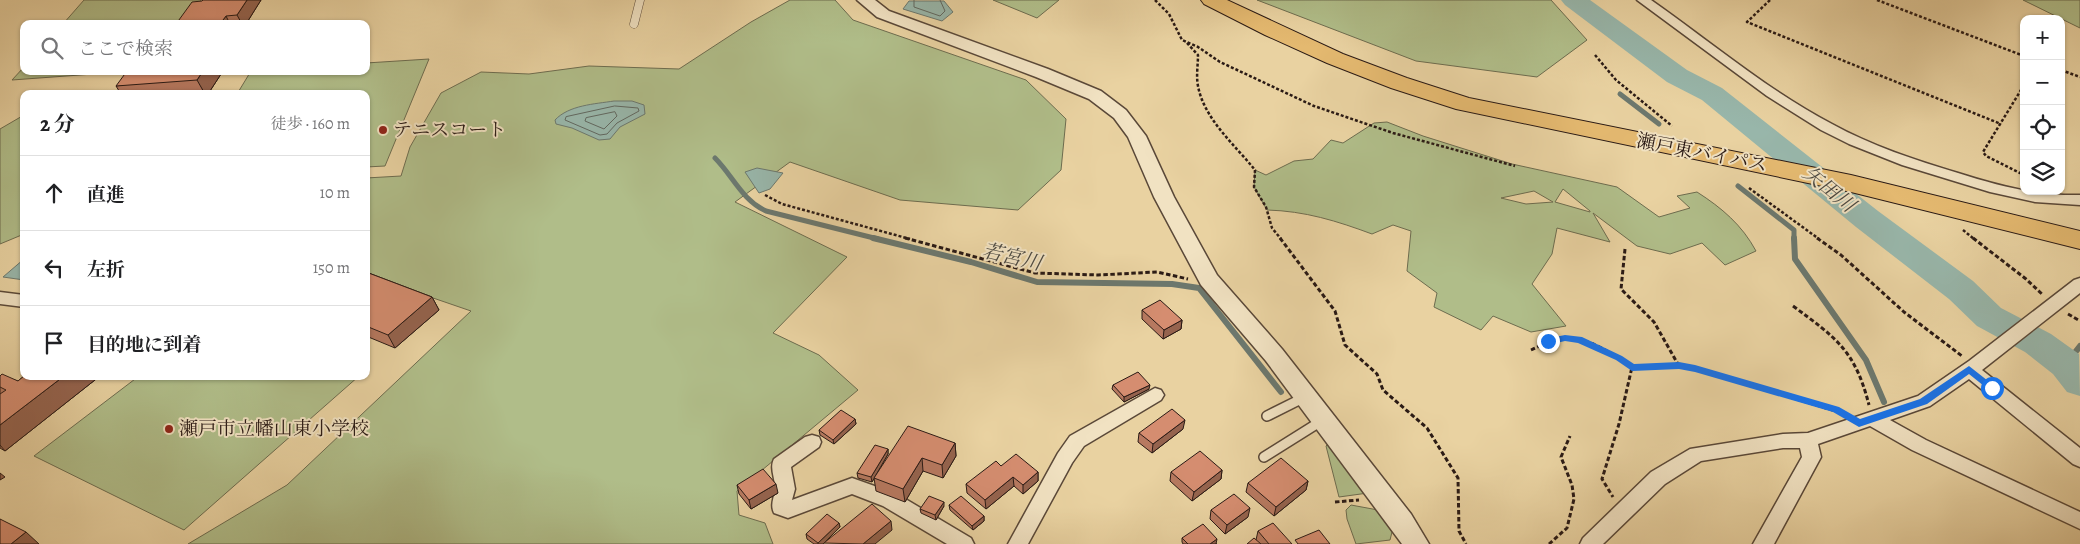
<!DOCTYPE html>
<html lang="ja">
<head>
<meta charset="utf-8">
<style>
  body { margin:0; font-family:Alegreya,"Noto Serif JP",serif; background:#f6f6f6; color:#202124 }
  .controls { position:absolute; right:15px; top:15px; display:grid; overflow:hidden; border-radius:10px; box-shadow:0 1px 4px #0004 }
  .controls button { width:45px; height:45px; display:grid; place-items:center; padding:0; border:0; border-bottom:1px solid #e0e0e0; background:#fff; color:#202124; font:25px sans-serif }
  .stop { position:absolute; width:15px; height:15px; margin:-11px; border:4px solid #1a73e8; border-radius:50%; background:#fff }
  .stop.end { background:#1a73e8; border-color:#fff; box-shadow:0 1px 5px #0008 }
  .list { margin:0; padding:0; list-style:none }
  h2 { display:flex; justify-content:space-between; align-items:center; height:65px; margin:0; padding:0 20px; font-size:21px }
  h2 small { font-size:16px; font-weight:400; color:#757577 }
  .list li { display:grid; grid-template-columns:32px 1fr auto; gap:15px; align-items:center; box-sizing:border-box; height:75px; padding:0 20px; border-top:1px solid #e0e0e0 }
  .list b { display:block; font-size:19px; white-space:nowrap }
  .list em { font-size:16px; font-style:normal; color:#757577 }
  .icon { flex:none; width:28px; height:28px; fill:none; stroke:currentColor; stroke-width:2; stroke-linecap:round; stroke-linejoin:round }
  .map { position:relative; flex:none; width:2080px; height:544px; overflow:hidden }
  .search { position:absolute; background:#fff; box-shadow:0 1px 4px #0004; left:20px; top:20px; width:350px; height:55px; display:flex; align-items:center; gap:12px; box-sizing:border-box; padding:0 18px; border-radius:10px; color:#757577; font-size:19px }
  .panel { position:absolute; background:#fff; box-shadow:0 1px 4px #0004; left:20px; top:90px; width:350px; height:290px; border-radius:10px }
  .map>svg:first-child { display:block }
  .green { fill:#b0bd89; stroke:#6d6c4f; fill-rule:evenodd }
  .water { fill:#98b6aa; stroke:#6c786e }
  .lines { fill:none; stroke-linecap:round; stroke-linejoin:round }
  .shore { stroke:#616860; stroke-width:1 }
  .stream-far1 { stroke:#6c786e; stroke-width:5 }
  .stream { stroke:#6c786e; stroke-width:6 }
  .river { fill:#98b6aa; fill-rule:evenodd }
  .service-far1-casing { stroke:#5a4838; stroke-width:9 }
  .service-casing { stroke:#5a4838; stroke-width:12 }
  .minor-casing { stroke:#5a4838; stroke-width:3 }
  .tertiary-casing { stroke:#5a4838; stroke-width:3 }
  .trunk-casing { stroke:#2a1a15; stroke-width:2 }
  .path-far1 { stroke:#2a1a15; stroke-width:2.5; stroke-dasharray:3 2; stroke-linecap:butt }
  .path { stroke:#2a1a15; stroke-width:3; stroke-dasharray:4.5 2.5; stroke-linecap:butt }
  .service-far1 { stroke:#f1e2c2; stroke-width:8 }
  .service { stroke:#f1e2c2; stroke-width:9 }
  .minor { fill:#f1e2c2; fill-rule:evenodd }
  .tertiary { fill:#f1e2c2; fill-rule:evenodd }
  .trunk { fill:#e4b970; fill-rule:evenodd }
  .wall { fill:#b77960; stroke:#2a1a15 }
  .shaded-wall { fill:#95634e; stroke:#2a1a15 }
  .building { fill:#d58d70; stroke:#2a1a15 }
  .route { fill:#1a73e8 }
  .poi-dot { fill:#8f2418; stroke:#f1e2c2; stroke-width:2 }
  .labels { text-anchor:middle; dominant-baseline:central; stroke-width:4; stroke-linejoin:round; paint-order:stroke }
  .poi-label { font-size:19px; fill:#2a1a15; stroke:#f1e2c2; text-anchor:start }
  .street-label { font-size:19px; fill:#2a1a15; stroke:#f1e2c2 }
  .water-label { font-size:20px; font-style:italic; fill:#4b4942; stroke:#f1e2c2 }
</style>
</head>
<body>
<div class="map">
<svg width="2080" height="544" viewBox="0 0 2080 544">
  <rect width="100%" height="100%" fill="#e9d2a1"/>
  <filter id="stains"><feTurbulence type="fractalNoise" baseFrequency=".004" numOctaves="4"/><feColorMatrix values="0 0 0 0 .2 0 0 0 0 .09 0 0 0 0 .02 0 0 0 .5 -.17"/></filter>
  <radialGradient id="worn" r=".72"><stop offset=".6" stop-color="#630" stop-opacity="0"/><stop offset="1" stop-color="#630" stop-opacity=".3"/></radialGradient>
  <g class="green">
    <polygon points="84,0 201,0 183,24 63,24"/>
    <polygon points="790,0 835,0 853,20 1026,80 1066,119 1061,170 1018,210 900,200 790,162 735,202 847,257 773,333 819,355 858,390 737,491 739,515 765,523 773,544 188,544 287,485 471,311 366,275 366,178 401,176 410,147 441,93 481,72 529,74 589,66 679,69 751,22"/>
    <polygon points="993,0 1059,0 1037,18"/>
    <polygon points="1257,0 1551,0 1587,40 1537,77 1416,61"/>
    <polygon points="2023,0 2080,0 2080,28"/>
    <polygon points="429,59 385,166 366,167 366,94 237,94 251,71 366,71 366,63"/>
    <polygon points="24,67 24,71 134,71 12,80"/>
    <polygon points="24,115 24,234 0,244 0,129"/>
    <path d="M1387,122l36,14 89,28 105,23 42,30 31,-9 -13,-12 20,-4c25,16 45,33 59,59l-31,14 -23,-22 -32,11 -33,-8 -44,-33 17,29 -53,-14 -5,26 -20,30 34,42 -35,6 -38,-16 -12,14 -47,-23 3,-14 -30,-22 4,-40 -18,-6 -21,9c-35,-13 -67,-23 -105,-24l-13,-23 1,-17 11,5 28,-14 19,-2 18,-19 12,3 31,-20zM1563,189l27,22v1l-35,-10zM1534,191l19,11 -27,2 -25,-6z"/>
    <polygon points="139,376 359,376 184,530 34,456"/>
    <polygon points="1329,443 1368,493 1339,497 1326,446"/>
    <polygon points="1351,505 1378,510 1392,532 1390,540 1356,544 1347,519 1346,510"/>
  </g>
  <g class="water">
    <polygon points="909,1 944,1 953,12 942,21 903,9"/>
    <path d="M614,101h18l12,4 1,9 -25,13 -10,12 -11,1 -27,-12 -16,-4 -1,-4c14,-15 40,-16 59,-19z"/>
    <polygon points="757,168 783,173 770,189 759,193 745,172"/>
    <polygon points="24,259 24,280 3,277"/>
  </g>
  <g class="lines">
    <g class="shore">
      <polyline points="914,0 914,7 940,16 945,11 940,0"/>
      <polygon points="615,106 638,108 639,111 617,123 607,134 600,135 565,120 566,117"/>
      <polygon points="615,112 617,116 604,129 585,121 586,118"/>
    </g>
    <g class="stream-far1">
      <polyline points="1620,94 1659,124"/>
      <path d="M715,158c18,18 27,42 51,53l112,28"/>
      <polyline points="1738,186 1794,230 1794,239"/>
    </g>
    <g class="stream">
      <polyline points="873,238 971,262 1037,282 1172,284 1199,288 1281,392"/>
      <polyline points="1794,238 1795,259 1866,360 1884,402"/>
      <polyline points="2066,364 2080,346"/>
    </g>
    <polygon class="river" points="1561,0 1590,0 1687,70 1722,88 1878,211 1973,281 2001,308 2051,334 2079,354 2080,396 2067,392 2053,374 2025,352 1977,326 1949,299 1856,227 1702,100 1667,82 1565,5"/>
    <g class="service-far1-casing">
      <polyline id="service-far1" points="634,24 640,0"/>
    </g>
    <g class="service-casing">
      <g id="service">
        <polyline points="1267,416 1305,397"/>
        <polyline points="1264,457 1323,420"/>
      </g>
    </g>
    <g class="minor-casing">
      <g id="minor">
        <path d="M1637,0h14c60,42 116,90 181,124 40,22 83,36 126,49 41,13 79,23 122,22v10l-45,-3 -45,-10 -88,-27 -53,-21 -28,-14 -54,-34z"/>
        <polygon points="2080,278 2080,293 1982,370 2080,448 2080,467 2073,464 1969,379 1930,406 1890,420 1926,440 2080,512 2080,529 1912,450 1870,426 1818,444 1821,457 1774,544 1753,544 1802,457 1800,448 1783,448 1701,461 1665,484 1603,544 1580,544 1583,538 1651,472 1690,449 1783,434 1808,433 1918,396 1969,361 2074,280"/>
        <polygon points="0,292 24,295 24,307 0,304"/>
        <polygon points="1155,388 1161,390 1164,395 1161,400 1084,446 1072,463 1028,544 1008,544 1058,453 1070,436"/>
        <path d="M812,435l7,2 2,5 -2,5 -28,20 4,22 -3,11 60,-22 45,16 74,44 3,6h-27l-64,-38 -31,-12 -64,24 -14,-5c-4,-9 0,-14 1,-23 1,-11 -6,-21 -1,-31l31,-22z"/>
      </g>
    </g>
    <g class="tertiary-casing">
      <polygon id="tertiary" points="857,0 875,0 889,11 1048,69 1101,91 1126,110 1146,136 1174,197 1217,275 1282,349 1411,514 1429,544 1402,544 1266,361 1201,285 1154,197 1128,137 1114,118 1089,99 1036,77 877,17"/>
    </g>
    <g class="trunk-casing">
      <polygon id="trunk" points="1201,0 1227,0 1343,54 1407,78 1469,98 1851,175 2080,231 2080,249 1851,192 1456,109 1391,88 1327,63 1265,35 1204,4"/>
    </g>
    <g class="path-far1">
      <polyline points="1155,0 1169,14 1182,40 1198,47 1220,62 1314,106 1393,133 1515,166"/>
      <polyline points="1770,0 1747,22 2001,124"/>
      <polyline points="1877,0 2024,56"/>
      <path d="M1187,43l11,12c0,10 -2,21 0,31 6,33 37,59 57,84l-1,17 12,20 6,21 9,11"/>
      <polyline points="1595,55 1616,80 1672,126"/>
      <polyline points="2061,70 2080,77"/>
      <polyline points="2024,85 1983,152 1986,156 2024,175"/>
      <polyline points="1749,188 1819,239"/>
      <polyline points="765,195 782,204 910,239"/>
      <polyline points="1963,230 1974,239"/>
    </g>
    <g class="path">
      <polyline points="905,238 1035,273 1098,275 1157,272 1188,279"/>
      <polyline points="1280,238 1335,311 1345,345 1377,374 1383,390 1427,428 1458,478 1459,531 1466,544"/>
      <polyline points="1817,238 1841,255 1904,312 1962,356"/>
      <polyline points="1973,238 2026,279 2043,295"/>
      <polyline points="1625,249 1621,289 1654,322 1679,366"/>
      <path d="M1793,306c43,32 62,44 76,99"/>
      <polyline points="2068,314 2080,321"/>
      <path d="M1531,350c9,-4 19,-10 29,-11 25,-5 52,15 72,28l-13,57 -17,55 11,18"/>
      <polyline points="1632,367 1679,366 1695,368 1842,413"/>
      <polyline points="1335,502 1359,500"/>
      <polyline points="1549,544 1567,528 1574,499 1572,485 1561,457 1570,436"/>
    </g>
    <use href="#service-far1" class="service-far1"/>
    <use href="#service" class="service"/>
    <use href="#minor" class="minor"/>
    <use href="#tertiary" class="tertiary"/>
    <use href="#trunk" class="trunk"/>
  </g>
  <g class="wall">
    <polygon points="203,0 261,0 246,24 176,24"/>
    <polygon points="223,71 208,94 121,94 116,86"/>
    <polygon points="366,272 432,297 439,310 395,348 366,336"/>
    <polygon points="1142,310 1182,320 1181,329 1163,339 1142,319"/>
    <polygon points="0,376 18,381 24,376 100,376 5,451 0,448"/>
    <polygon points="1113,385 1149,389 1124,402 1112,389"/>
    <polygon points="855,419 856,424 834,444 820,435 819,430"/>
    <polygon points="1183,429 1152,453 1138,442 1139,433"/>
    <polygon points="955,443 956,456 943,478 923,471 905,502 876,491 874,478"/>
    <polygon points="888,449 888,454 872,482 858,478 857,473"/>
    <polygon points="1001,466 1038,472 1038,481 1023,494 1014,486 986,509 967,493 966,484"/>
    <polygon points="1222,470 1221,479 1192,501 1170,481 1171,472"/>
    <polygon points="1308,481 1306,490 1274,516 1246,492 1248,483"/>
    <polygon points="737,485 778,493 751,509 739,494"/>
    <polygon points="949,505 984,516 984,521 973,530 950,510"/>
    <polygon points="944,506 936,520 921,513 920,509"/>
    <polygon points="1211,510 1248,517 1225,534 1210,519"/>
    <polygon points="839,523 840,527 823,544 814,544 807,539 806,534"/>
    <polygon points="1258,531 1292,544 1247,544 1256,540"/>
    <polygon points="1182,538 1217,544 1183,544 1182,542"/>
  </g>
  <g class="shaded-wall">
    <polygon points="247,0 261,0 246,24 242,24 237,15"/>
    <polygon points="226,16 230,24 220,24"/>
    <polygon points="203,71 223,71 208,94 205,94 197,80"/>
    <polygon points="432,297 439,310 395,348 388,335"/>
    <polygon points="1182,320 1181,329 1163,339 1164,330"/>
    <polygon points="64,376 100,376 5,451 0,445 0,425"/>
    <polygon points="1150,385 1149,389 1124,402 1124,397"/>
    <polygon points="855,419 856,424 834,444 833,440"/>
    <polygon points="1185,420 1183,429 1152,453 1153,444"/>
    <polygon points="955,443 956,456 943,478 942,465"/>
    <polygon points="888,449 888,454 872,482 871,477"/>
    <polygon points="922,458 923,471 905,502 903,489"/>
    <polygon points="1222,470 1221,479 1192,501 1194,492"/>
    <polygon points="1038,472 1038,481 1023,494 1023,485"/>
    <polygon points="0,473 5,477 0,480"/>
    <polygon points="1013,477 1014,486 986,509 985,500"/>
    <polygon points="1308,481 1306,490 1274,516 1276,507"/>
    <polygon points="776,484 778,493 751,509 749,500"/>
    <polygon points="944,502 944,506 936,520 935,515"/>
    <polygon points="1250,508 1248,517 1225,534 1227,525"/>
    <polygon points="984,516 984,521 973,530 972,526"/>
    <polygon points="891,521 892,530 875,544 863,544"/>
    <polygon points="839,523 840,527 823,544 818,544 818,543"/>
    <polygon points="26,532 39,544 11,544"/>
    <polygon points="1217,539 1216,544 1210,544"/>
  </g>
  <g class="building">
    <polygon points="203,0 247,0 237,15 226,16 220,24 176,24 192,2 202,1"/>
    <polygon points="127,71 203,71 197,80 116,86"/>
    <polygon points="366,272 432,297 388,335 366,326"/>
    <polygon points="1160,300 1182,320 1164,330 1142,310"/>
    <polygon points="1138,372 1150,385 1124,397 1113,385"/>
    <polygon points="2,374 18,381 24,376 64,376 0,425 0,394 6,390 0,387 0,376"/>
    <polygon points="1172,409 1185,420 1153,444 1139,433"/>
    <polygon points="841,410 855,419 833,440 819,430"/>
    <polygon points="908,426 955,443 942,465 922,458 903,489 874,478"/>
    <polygon points="875,445 888,449 871,477 857,473"/>
    <polygon points="1200,451 1222,470 1194,492 1171,472"/>
    <polygon points="1016,454 1038,472 1023,485 1013,477 985,500 966,484 996,461 1001,466"/>
    <polygon points="1281,458 1308,481 1276,507 1248,483"/>
    <polygon points="763,469 776,484 749,500 737,485"/>
    <polygon points="1234,494 1250,508 1227,525 1211,510"/>
    <polygon points="929,496 944,502 935,515 920,509"/>
    <polygon points="961,496 984,516 972,526 949,505"/>
    <polygon points="872,504 891,521 863,544 824,543"/>
    <polygon points="827,514 839,523 818,543 806,534"/>
    <polygon points="0,519 26,532 11,544 0,544"/>
    <polygon points="1273,523 1292,544 1269,544 1258,531"/>
    <polygon points="1203,524 1217,539 1210,544 1188,544 1182,538"/>
    <polygon points="1319,530 1330,544 1298,544 1295,540"/>
    <polygon points="1254,538 1261,544 1247,544"/>
  </g>
  <polygon class="route" points="1565,335 1582,337 1622,356 1634,364 1679,362 1695,365 1839,407 1860,419 1920,399 1969,366 1997,388 1992,391 1989,390 1969,374 1927,404 1859,427 1833,412 1695,372 1679,369 1632,371 1616,360 1578,343 1565,341 1548,345 1544,341 1545,339"/>
  <g class="poi-dot">
    <circle cx="383" cy="130" r="5"/>
    <circle cx="169" cy="429" r="5"/>
  </g>
  <g class="labels">
    <g class="poi-label">
      <text x="393" y="130">テニスコート</text>
      <text x="179" y="429">瀬戸市立幡山東小学校</text>
    </g>
    <g class="street-label">
      <text transform="translate(1702 153) rotate(11)">瀬戸東バイパス</text>
    </g>
    <g class="water-label">
      <text transform="translate(1829 189) rotate(39)">矢田川</text>
      <text transform="translate(1012 257) rotate(13)">若宮川</text>
    </g>
  </g>
  <rect width="100%" height="100%" filter="url(#stains)"/>
  <rect width="100%" height="100%" fill="url(#worn)"/>
</svg>
<div class="controls">
<button>+</button>
<button>−</button>
<button><svg class="icon" aria-label="locate" viewBox="0 0 24 24"><circle cx="12" cy="12" r="6"/><path d="M12 2v4M12 18v4M2 12h4M18 12h4"/></svg></button>
<button><svg class="icon" aria-label="layers" viewBox="0 0 24 24"><path d="M12 4l9 5-9 5-9-5zM3 14l9 5 9-5"/></svg></button>
</div>
<div class="stop" style="left:1992px;top:388px"></div>
<div class="stop end" style="left:1548px;top:341px"></div>
<div class="search"><svg class="icon" aria-label="search" viewBox="0 0 24 24"><circle cx="10" cy="10" r="6"/><path d="M15 15l6 6"/></svg>ここで検索</div>
<section class="panel">
<h2>2 分<small>徒歩 · 160 m</small></h2>
<ul class="list">
<li><svg class="icon" aria-label="ahead" viewBox="0 0 24 24"><path d="M12 20V5M6 11l6-6 6 6"/></svg><div><b>直進</b></div><em>10 m</em></li>
<li><svg class="icon" aria-label="left" viewBox="0 0 24 24"><path d="M17 20v-9H6M10 6l-5 5 5 5"/></svg><div><b>左折</b></div><em>150 m</em></li>
<li><svg class="icon" aria-label="arrive" viewBox="0 0 24 24"><path d="M6 21V4h12l-3 4 3 4H6"/></svg><div><b>目的地に到着</b></div></li>
</ul>
</section>
</div>
</body>
</html>
